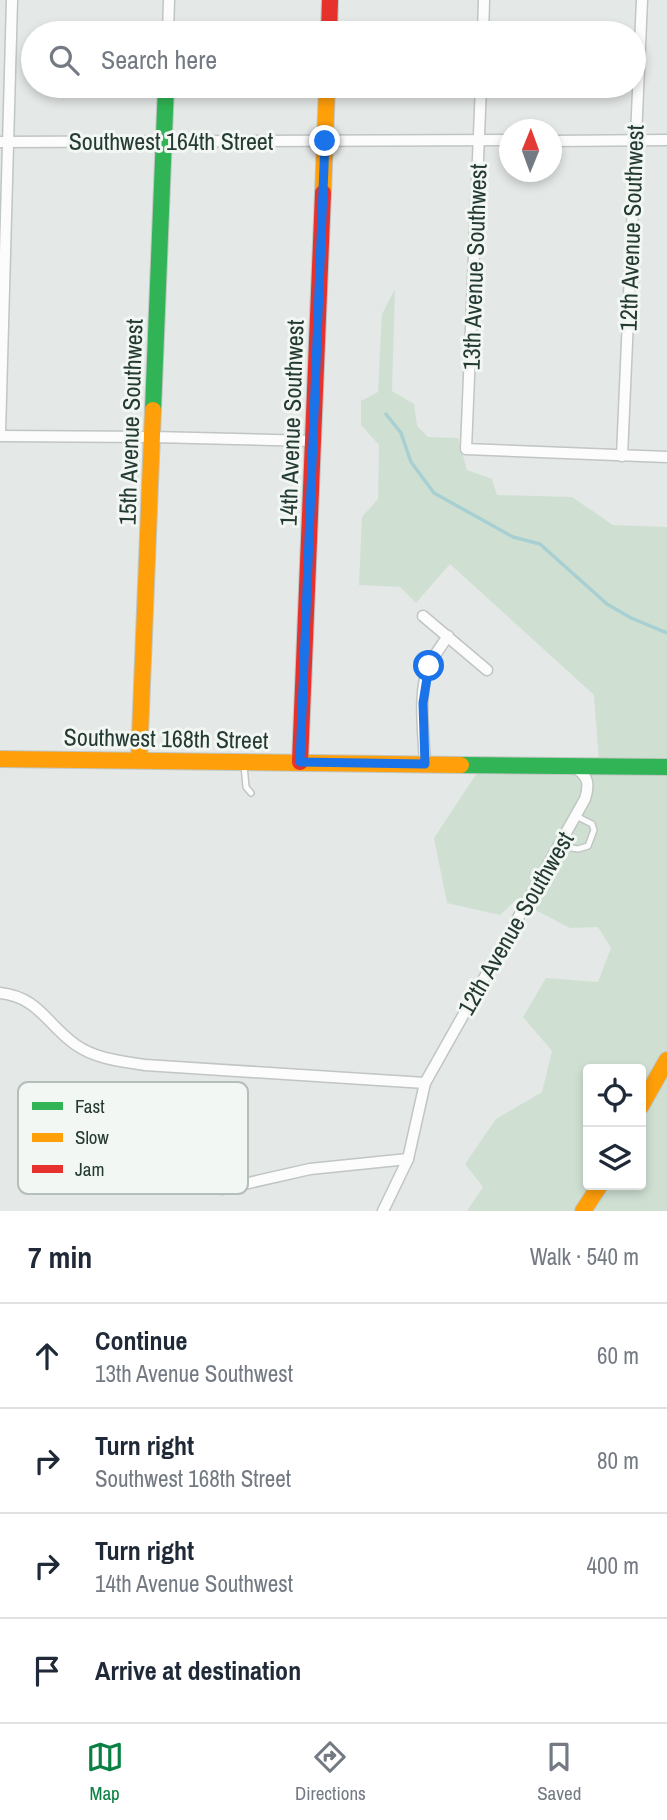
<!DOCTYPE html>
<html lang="en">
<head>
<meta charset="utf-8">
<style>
  body { margin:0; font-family:"Archivo Narrow",sans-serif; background:#f6f6f7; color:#1f2937 }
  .controls { position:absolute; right:21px; bottom:21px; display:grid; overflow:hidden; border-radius:7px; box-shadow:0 4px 10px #0003 }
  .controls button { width:63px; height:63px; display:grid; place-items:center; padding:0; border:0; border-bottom:2px solid #e0e1e3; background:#fff; color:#1f2937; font:35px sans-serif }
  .compass { position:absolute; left:499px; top:119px; width:63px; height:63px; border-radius:50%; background:#fff; box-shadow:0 4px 10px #0003; rotate:1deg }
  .stop { position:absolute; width:21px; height:21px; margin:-16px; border:5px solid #1a73e8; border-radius:50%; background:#fff }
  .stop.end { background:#1a73e8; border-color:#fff; box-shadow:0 2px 7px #0008 }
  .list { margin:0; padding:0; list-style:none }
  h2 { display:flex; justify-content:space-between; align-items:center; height:91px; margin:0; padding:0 28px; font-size:30px }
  h2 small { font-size:23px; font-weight:400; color:#747a83 }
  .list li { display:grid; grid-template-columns:46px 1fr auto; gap:21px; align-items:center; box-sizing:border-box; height:105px; padding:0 28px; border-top:2px solid #e0e1e3 }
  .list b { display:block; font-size:26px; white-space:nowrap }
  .list p { margin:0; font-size:23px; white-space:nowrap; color:#747a83 }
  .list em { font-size:23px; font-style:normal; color:#747a83 }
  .icon { flex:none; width:38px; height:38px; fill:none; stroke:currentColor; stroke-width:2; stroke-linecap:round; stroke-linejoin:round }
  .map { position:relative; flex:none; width:667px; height:1211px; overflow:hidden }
  .search { position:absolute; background:#fff; box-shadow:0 4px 10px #0003; left:21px; right:21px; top:21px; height:77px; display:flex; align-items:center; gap:18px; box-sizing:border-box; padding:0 24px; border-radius:38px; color:#747a83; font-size:26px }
  .sheet { height:511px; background:#fff }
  nav { display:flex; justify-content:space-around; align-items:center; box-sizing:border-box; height:98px; border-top:2px solid #e0e1e3; background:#fff; font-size:19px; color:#747a83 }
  nav a { display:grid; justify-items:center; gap:4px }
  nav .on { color:#0b8043 }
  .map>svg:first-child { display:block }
  .green { fill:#cfe0d3; fill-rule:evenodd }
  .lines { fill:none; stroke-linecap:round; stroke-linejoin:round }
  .stream { stroke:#a8cfd2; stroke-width:3.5 }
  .lane-casing { stroke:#c1c5c3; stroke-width:8 }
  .street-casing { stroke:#c1c5c3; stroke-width:13 }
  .fast-casing { stroke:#c0c6c3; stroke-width:18 }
  .slow-casing { stroke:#c0c6c3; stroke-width:18 }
  .jam-casing { stroke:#c0c6c3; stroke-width:18 }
  .lane { stroke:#fbfcfb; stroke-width:5 }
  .street { stroke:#fbfcfb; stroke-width:10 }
  .fast { stroke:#30b455; stroke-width:16 }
  .slow { stroke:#ff9f0a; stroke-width:16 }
  .jam { stroke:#e5322d; stroke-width:16 }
  .route { stroke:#1a73e8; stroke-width:9 }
  .labels { text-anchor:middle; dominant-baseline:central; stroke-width:6; stroke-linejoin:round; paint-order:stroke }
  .street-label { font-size:24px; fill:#243a32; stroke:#f2f7f4 }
  .key { fill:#f2f7f4; stroke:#b4beba; stroke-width:2 }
  .key-label { font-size:19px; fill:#243a32 }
</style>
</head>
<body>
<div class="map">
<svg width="667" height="1211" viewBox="0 0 667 1211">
  <rect width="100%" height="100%" fill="#e4e8e6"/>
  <path class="green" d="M395,289l-3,102 22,13 3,22 11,11 30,1 9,32 25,9 5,16 75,2 41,28 54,2v684h-200l16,-24 -18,-23 31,-45 46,-27 10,-41 -29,-34 23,-39 52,4 13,-34 -13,-21 -28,1 -54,-28 -16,15 -53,-12 -13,-65 43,-65 123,2 -6,-80 -144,-131 -34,39 -16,-16 -41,-2 3,-68 16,-18 1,-54 -18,-20v-24l17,-9 4,-78zM588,1069h53v116h-53z"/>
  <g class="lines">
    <polyline class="stream" points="386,414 401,433 411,462 434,493 513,537 540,544 607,604 631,618 667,633"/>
    <g class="lane-casing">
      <g id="lane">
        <polyline points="244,765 246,787 251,793"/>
        <polyline points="559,846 578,849 588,846 594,830 592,824 576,816"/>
      </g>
    </g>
    <g class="street-casing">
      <g id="street">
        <polyline points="168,33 169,0"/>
        <polyline points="483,33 484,0"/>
        <polyline points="481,86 466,449 667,457"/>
        <polyline points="552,141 667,140"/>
        <polyline points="0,142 510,140"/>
        <polyline points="0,433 12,0"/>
        <polyline points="0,436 153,437 312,441"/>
        <polyline points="622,456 642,0"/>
        <polyline points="423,616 487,670"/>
        <path d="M425,764c-1,-29 -8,-74 5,-100 5,-10 12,-19 18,-28"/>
        <path d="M0,993c39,4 47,32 76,52 20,14 45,16 69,20l280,18"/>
        <polyline points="222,1189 310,1169 408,1159"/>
        <path d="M383,1211l25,-52 17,-76 160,-284c5,-16 3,-23 -11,-32"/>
      </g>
    </g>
    <g class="fast-casing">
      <g id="fast">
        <polyline points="153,410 166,86"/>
        <polyline points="461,765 667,767"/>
      </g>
    </g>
    <g class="slow-casing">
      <g id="slow">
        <polyline points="323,193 327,86"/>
        <polyline points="0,759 461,765"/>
        <polyline points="139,760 153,410"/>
        <polyline points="641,1106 667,1060"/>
        <polyline points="583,1211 600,1185"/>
      </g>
    </g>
    <g class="jam-casing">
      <g id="jam">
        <polyline points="329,33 330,0"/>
        <polyline points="300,762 323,193"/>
      </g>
    </g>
    <use href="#lane" class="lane"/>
    <use href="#street" class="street"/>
    <use href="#fast" class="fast"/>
    <use href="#slow" class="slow"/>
    <use href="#jam" class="jam"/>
  </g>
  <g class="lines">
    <polyline class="route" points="325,141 300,762 425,764 423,703 429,666"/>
  </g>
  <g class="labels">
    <g class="street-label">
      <text x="171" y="141">Southwest 164th Street</text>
      <text transform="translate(631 228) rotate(-88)">12th Avenue Southwest</text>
      <text transform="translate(474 267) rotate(-88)">13th Avenue Southwest</text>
      <text transform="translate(130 422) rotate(-88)">15th Avenue Southwest</text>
      <text transform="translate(291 423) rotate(-88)">14th Avenue Southwest</text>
      <text transform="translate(166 738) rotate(1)">Southwest 168th Street</text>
      <text transform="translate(515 923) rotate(-60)">12th Avenue Southwest</text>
    </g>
  </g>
  <rect x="18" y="1082" width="230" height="112" rx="10" class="key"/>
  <rect x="32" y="1102" width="31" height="8" fill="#30b455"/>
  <rect x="32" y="1133" width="31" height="9" fill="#ff9f0a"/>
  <rect x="32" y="1165" width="31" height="8" fill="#e5322d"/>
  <g class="key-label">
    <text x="75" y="1113">Fast</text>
    <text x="75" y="1144">Slow</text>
    <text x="75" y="1176">Jam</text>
  </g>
</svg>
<div class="controls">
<button><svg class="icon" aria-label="locate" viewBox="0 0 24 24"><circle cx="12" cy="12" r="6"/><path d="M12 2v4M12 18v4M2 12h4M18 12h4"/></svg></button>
<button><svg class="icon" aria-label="layers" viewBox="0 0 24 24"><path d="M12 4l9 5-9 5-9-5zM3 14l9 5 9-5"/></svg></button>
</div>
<svg class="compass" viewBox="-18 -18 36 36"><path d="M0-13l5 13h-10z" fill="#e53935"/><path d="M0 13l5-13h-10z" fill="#747a83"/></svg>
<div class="stop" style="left:429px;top:666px"></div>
<div class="stop end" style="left:325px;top:141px"></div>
<div class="search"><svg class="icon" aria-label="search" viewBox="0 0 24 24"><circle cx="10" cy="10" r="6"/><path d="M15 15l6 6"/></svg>Search here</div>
</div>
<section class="sheet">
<h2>7 min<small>Walk · 540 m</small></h2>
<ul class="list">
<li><svg class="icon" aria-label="ahead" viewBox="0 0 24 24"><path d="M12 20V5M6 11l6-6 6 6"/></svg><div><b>Continue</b><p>13th Avenue Southwest</p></div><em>60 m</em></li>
<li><svg class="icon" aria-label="right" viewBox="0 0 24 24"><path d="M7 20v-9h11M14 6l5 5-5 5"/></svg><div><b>Turn right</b><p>Southwest 168th Street</p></div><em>80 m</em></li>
<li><svg class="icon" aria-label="right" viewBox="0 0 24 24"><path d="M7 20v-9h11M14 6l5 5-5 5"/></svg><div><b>Turn right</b><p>14th Avenue Southwest</p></div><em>400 m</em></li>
<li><svg class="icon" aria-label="arrive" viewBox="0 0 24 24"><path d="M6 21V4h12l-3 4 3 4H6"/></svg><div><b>Arrive at destination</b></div></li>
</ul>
</section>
<nav>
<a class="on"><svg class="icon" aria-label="map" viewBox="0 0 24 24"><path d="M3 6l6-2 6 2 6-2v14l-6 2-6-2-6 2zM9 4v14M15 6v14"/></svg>Map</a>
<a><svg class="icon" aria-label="directions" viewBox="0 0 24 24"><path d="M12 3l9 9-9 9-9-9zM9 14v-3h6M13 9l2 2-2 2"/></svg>Directions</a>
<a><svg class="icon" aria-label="saved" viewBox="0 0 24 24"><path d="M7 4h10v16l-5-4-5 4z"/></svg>Saved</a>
</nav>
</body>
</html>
